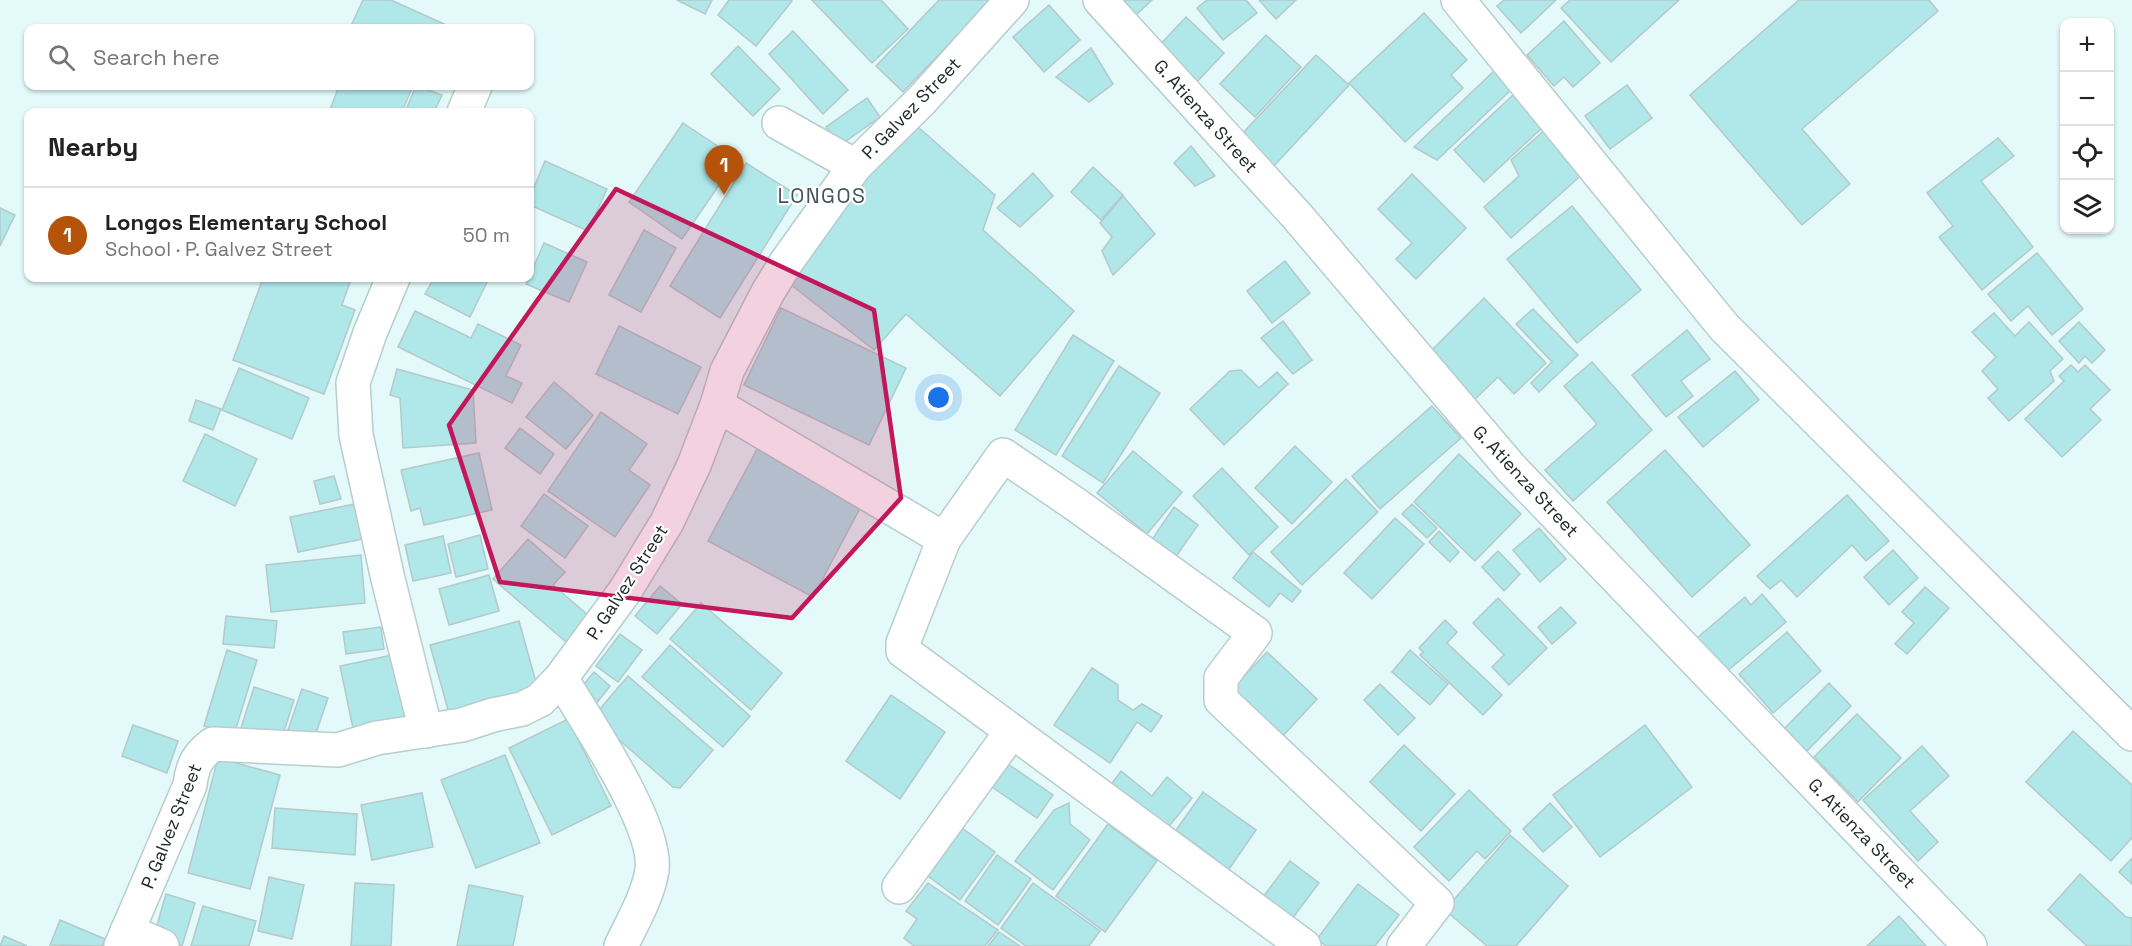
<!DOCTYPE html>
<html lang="en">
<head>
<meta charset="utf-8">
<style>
  body { margin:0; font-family:"Space Grotesk",sans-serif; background:#f2f2f2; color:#222 }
  .controls { position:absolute; right:18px; top:18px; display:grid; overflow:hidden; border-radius:12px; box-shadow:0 2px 4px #0004 }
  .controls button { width:54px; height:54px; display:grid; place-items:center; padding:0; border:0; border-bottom:2px solid #e0e0e0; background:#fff; color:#222; font:30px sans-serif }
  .you { position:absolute; left:939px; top:398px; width:21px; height:21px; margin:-15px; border:4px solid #fff; border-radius:50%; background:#1a73e8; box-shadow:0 0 0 9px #1a73e833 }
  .badge { display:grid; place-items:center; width:39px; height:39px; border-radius:50%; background:#b45309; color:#fff; font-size:20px; font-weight:700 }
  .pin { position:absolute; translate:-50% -50px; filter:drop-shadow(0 2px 3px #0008) }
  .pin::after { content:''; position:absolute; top:32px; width:21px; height:18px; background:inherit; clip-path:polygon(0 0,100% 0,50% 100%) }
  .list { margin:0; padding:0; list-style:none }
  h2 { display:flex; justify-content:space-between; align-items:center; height:78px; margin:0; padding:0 24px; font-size:26px }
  h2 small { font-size:20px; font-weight:400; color:#767676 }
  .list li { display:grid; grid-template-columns:39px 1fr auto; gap:18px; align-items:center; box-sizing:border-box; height:96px; padding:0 24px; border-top:2px solid #e0e0e0 }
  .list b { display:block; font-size:22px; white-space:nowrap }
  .list p { margin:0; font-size:20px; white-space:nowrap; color:#767676 }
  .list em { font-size:20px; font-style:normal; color:#767676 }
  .icon { flex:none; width:33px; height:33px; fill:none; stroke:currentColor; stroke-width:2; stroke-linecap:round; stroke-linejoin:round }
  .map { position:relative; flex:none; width:2132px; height:946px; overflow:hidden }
  .search { position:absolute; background:#fff; box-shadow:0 2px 4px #0004; left:24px; top:24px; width:510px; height:66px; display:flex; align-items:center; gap:15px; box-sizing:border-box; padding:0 21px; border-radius:12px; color:#767676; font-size:22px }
  .panel { position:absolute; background:#fff; box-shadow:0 2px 4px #0004; left:24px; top:108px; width:510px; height:174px; border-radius:12px }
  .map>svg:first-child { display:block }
  .building { fill:#b0e7e9; stroke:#b4c9ca; stroke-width:1.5 }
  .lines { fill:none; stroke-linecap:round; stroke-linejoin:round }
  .minor-casing { stroke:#b8cdce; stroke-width:36 }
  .minor { stroke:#fff; stroke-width:33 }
  .marked { fill:#c2185b; fill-opacity:0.2; stroke:#c2185b; stroke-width:4.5; stroke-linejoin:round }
  .labels { text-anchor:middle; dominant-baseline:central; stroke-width:4.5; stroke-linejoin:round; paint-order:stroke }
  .street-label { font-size:18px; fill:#1e2626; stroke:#fff }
  .quarter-label { font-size:21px; letter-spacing:1.5px; fill:#435556; stroke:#fff }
</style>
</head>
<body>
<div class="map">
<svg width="2132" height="946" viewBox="0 0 2132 946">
  <rect width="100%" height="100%" fill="#e3f9fa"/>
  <g class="building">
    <polygon points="363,0 391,0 453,28 350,28"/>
    <polygon points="677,0 712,0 705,14"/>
    <polygon points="729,0 791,0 792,1 756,46 718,15"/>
    <polygon points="812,0 881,0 908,29 872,63"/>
    <polygon points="939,0 991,0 903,92 876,66"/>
    <polygon points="1120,0 1152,0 1135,16"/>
    <polygon points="1207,0 1246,0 1257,13 1223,40 1197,8"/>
    <polygon points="1259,0 1296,0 1276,19"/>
    <polygon points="1504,0 1556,0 1521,33 1497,6"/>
    <polygon points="1570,0 1679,0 1611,62 1561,8"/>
    <polygon points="1799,0 1929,0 1938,11 1802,129 1850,184 1802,225 1690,95"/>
    <polygon points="1049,5 1080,40 1044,72 1013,37"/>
    <polygon points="1424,13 1467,60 1451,75 1463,88 1405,142 1349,83"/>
    <polygon points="1186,17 1224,53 1195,84 1157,48"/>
    <polygon points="1564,21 1600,63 1573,87 1564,77 1554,86 1527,55"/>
    <polygon points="793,31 848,90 823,114 769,54"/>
    <polygon points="1266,35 1301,67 1255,117 1220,84"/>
    <polygon points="738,46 780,89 753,116 711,74"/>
    <polygon points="1091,48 1113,84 1089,102 1056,77"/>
    <polygon points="1316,55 1349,85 1273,167 1240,136"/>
    <polygon points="1495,70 1513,88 1437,160 1414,147"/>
    <polygon points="1627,85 1652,118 1610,149 1585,116"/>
    <polygon points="339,86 406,86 412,88 402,112 329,112"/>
    <polygon points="416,86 442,95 434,112 405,112"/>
    <polygon points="1513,95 1543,127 1484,182 1454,150"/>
    <polygon points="867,98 880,117 839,146 826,127"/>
    <polygon points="909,119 995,195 983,230 1074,311 1000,396 906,314 874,350 781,277"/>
    <polygon points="683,123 737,159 682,239 629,202"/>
    <polygon points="1547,128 1586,171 1511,238 1484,207 1519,176 1511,160"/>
    <polygon points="1998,138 2014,156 1981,181 2033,247 1982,290 1939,237 1953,226 1927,193"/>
    <polygon points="1191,146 1215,176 1195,186 1174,163"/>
    <polygon points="545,161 607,189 588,231 530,205 530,197"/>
    <polygon points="746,163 797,195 720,318 670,286"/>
    <polygon points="1093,167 1123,195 1101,220 1071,192"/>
    <polygon points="1033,173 1053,196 1020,227 997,208"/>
    <polygon points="1412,174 1466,228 1416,279 1396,259 1412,243 1378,209"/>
    <polygon points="1123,196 1155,234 1113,275 1102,251 1112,237 1100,223"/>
    <polygon points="1572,206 1641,290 1577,343 1507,259"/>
    <polygon points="0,208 15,215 0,246"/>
    <polygon points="644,230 676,248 641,312 609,295"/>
    <polygon points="544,243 587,262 569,302 526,284"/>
    <polygon points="2037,253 2083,309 2052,335 2028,306 2011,321 1988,294"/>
    <polygon points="1285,261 1310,293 1272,323 1247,291"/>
    <polygon points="263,278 337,278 350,282 342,305 355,310 324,394 233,360"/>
    <polygon points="434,278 489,278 470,317 425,294"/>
    <polygon points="1484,298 1546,363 1514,394 1498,377 1473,401 1428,354"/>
    <polygon points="781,308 906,368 869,445 744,385"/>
    <polygon points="1533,309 1578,355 1539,392 1531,383 1552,362 1516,324"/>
    <polygon points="415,311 471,338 478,324 521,345 506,376 522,383 512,403 398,347"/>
    <polygon points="1994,313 2015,336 2029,322 2063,359 2050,371 2054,381 2009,421 1988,398 1998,389 1982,371 1996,357 1972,332"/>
    <polygon points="1283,321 1312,360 1293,374 1261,338"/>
    <polygon points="2079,322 2105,350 2092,363 2085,356 2079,363 2059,341"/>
    <polygon points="619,326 701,367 678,414 596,374"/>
    <polygon points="1687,330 1710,359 1681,381 1693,396 1666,417 1632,375"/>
    <polygon points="1073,335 1114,361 1056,455 1015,430"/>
    <polygon points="1592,362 1652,430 1573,501 1545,470 1597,424 1564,386"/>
    <polygon points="2071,365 2078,372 2085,365 2110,390 2090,409 2101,420 2062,457 2025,419 2064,381 2059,376"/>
    <polygon points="1119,366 1160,393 1103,483 1062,456"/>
    <polygon points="239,368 309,398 292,439 222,410"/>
    <polygon points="397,369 473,390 476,443 403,448 400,398 390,395"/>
    <polygon points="1241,370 1259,388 1277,372 1288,384 1224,445 1190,409 1230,371"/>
    <polygon points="1735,371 1759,400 1703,447 1678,417"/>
    <polygon points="554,382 593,415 566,449 526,417"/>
    <polygon points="196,400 221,409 213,430 189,421"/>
    <polygon points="1432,406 1461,438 1380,509 1352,476"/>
    <polygon points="601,412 647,444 629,470 650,485 615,537 548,491"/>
    <polygon points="520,428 554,454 540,474 505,448"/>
    <polygon points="205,434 257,459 235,506 183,481"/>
    <polygon points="762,440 866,497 813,597 708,541"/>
    <polygon points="1295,446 1332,482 1292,524 1255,488"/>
    <polygon points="1665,450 1750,545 1692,597 1607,502"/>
    <polygon points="1133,451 1182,492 1147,534 1097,493"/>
    <polygon points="479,453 492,510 424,525 420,508 411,511 401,470"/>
    <polygon points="1459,454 1521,514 1475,561 1414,502"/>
    <polygon points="1222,468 1278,527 1249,555 1193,496"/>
    <polygon points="334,476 341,499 320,504 314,481"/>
    <polygon points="1346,479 1378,512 1302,585 1271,552"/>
    <polygon points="544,494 588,526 565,558 521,526"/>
    <polygon points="1847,495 1889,541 1866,561 1852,545 1797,597 1781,580 1770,589 1757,576"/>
    <polygon points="365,502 373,537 298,552 290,517"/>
    <polygon points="1412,504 1437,528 1427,538 1402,514"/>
    <polygon points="1174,507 1198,525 1175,558 1151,541"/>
    <polygon points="1395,518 1424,544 1372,599 1344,573"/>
    <polygon points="1539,528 1566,559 1540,582 1513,550"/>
    <polygon points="1439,531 1459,552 1450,562 1429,542"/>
    <polygon points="480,535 488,569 456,577 448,544"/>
    <polygon points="443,536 451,573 413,581 405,545"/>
    <polygon points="528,539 565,572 553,585 596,622 573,648 493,579"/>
    <polygon points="1893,550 1918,578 1889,605 1864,577"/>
    <polygon points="1498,551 1520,574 1504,591 1482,567"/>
    <polygon points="1253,552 1301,591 1292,602 1280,593 1269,607 1233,578"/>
    <polygon points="361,555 365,603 271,612 266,565"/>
    <polygon points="489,575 499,611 449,625 439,589"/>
    <polygon points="660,586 682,604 657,634 635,616"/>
    <polygon points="1925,587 1949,608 1907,654 1895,644 1914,623 1902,612"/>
    <polygon points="1762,594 1786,622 1726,672 1697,638 1745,597 1751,605"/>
    <polygon points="1498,598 1547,648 1509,685 1492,667 1504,655 1473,623"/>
    <polygon points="701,603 782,673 751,710 670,639"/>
    <polygon points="1561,607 1576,623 1552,644 1538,627"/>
    <polygon points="226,616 277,621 274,648 223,644"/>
    <polygon points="1445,620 1457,632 1447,643 1502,695 1483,715 1420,655 1423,652 1419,648"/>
    <polygon points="519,621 539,693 450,717 430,645"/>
    <polygon points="381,627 384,649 346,654 343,632"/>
    <polygon points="1787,632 1821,671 1773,713 1739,674"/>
    <polygon points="620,634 642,650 618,682 596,666"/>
    <polygon points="670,645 750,716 723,747 642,677"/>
    <polygon points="227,650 257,660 234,735 204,726"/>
    <polygon points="1410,650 1448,684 1430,705 1392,672"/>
    <polygon points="1267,652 1317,699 1281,738 1231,690"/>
    <polygon points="402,653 417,719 354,733 340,666"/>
    <polygon points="1092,668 1118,685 1118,700 1133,710 1142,704 1162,716 1151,732 1137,722 1110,763 1054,725"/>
    <polygon points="594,672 610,686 592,709 574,696"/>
    <polygon points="628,676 713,750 680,788 673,787 593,717"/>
    <polygon points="1829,683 1851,706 1806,752 1783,730"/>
    <polygon points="1380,684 1415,718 1398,735 1364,700"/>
    <polygon points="254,687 294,700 280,744 240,731"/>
    <polygon points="302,689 328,698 314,739 288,730"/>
    <polygon points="891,695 945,732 900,799 846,761"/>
    <polygon points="1857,714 1901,758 1858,802 1814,757"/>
    <polygon points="568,719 611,806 552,835 509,748"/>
    <polygon points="133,725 178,741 167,773 122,756"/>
    <polygon points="1645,725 1692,787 1600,857 1553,795"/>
    <polygon points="2073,731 2132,785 2132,838 2111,861 2026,782"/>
    <polygon points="1404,745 1455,794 1421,831 1370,782"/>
    <polygon points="1922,746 1949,776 1910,811 1938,842 1918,861 1863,800"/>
    <polygon points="505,755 540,843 476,868 441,780"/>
    <polygon points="218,758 280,775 250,889 188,873"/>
    <polygon points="1008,764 1053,795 1037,818 992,787"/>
    <polygon points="1121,771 1152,796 1167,777 1192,798 1166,830 1110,786"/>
    <polygon points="1469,790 1511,831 1485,859 1477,851 1449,881 1414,847"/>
    <polygon points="1203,792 1256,830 1223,878 1200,861 1206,852 1176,830"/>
    <polygon points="422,793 433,847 372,860 361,805"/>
    <polygon points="1069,803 1070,824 1090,840 1053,890 1015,861 1054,810"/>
    <polygon points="1550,803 1572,827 1543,852 1523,829"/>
    <polygon points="275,808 357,814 355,855 272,848"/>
    <polygon points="1108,824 1157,861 1105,932 1056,896"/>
    <polygon points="962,828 995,852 960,900 928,876"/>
    <polygon points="1510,835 1568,886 1516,946 1487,946 1445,910"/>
    <polygon points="997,855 1031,879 998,925 965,901"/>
    <polygon points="2132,858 2132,884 2119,872"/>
    <polygon points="1290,861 1319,883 1292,919 1263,897"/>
    <polygon points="2080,874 2126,917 2132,918 2132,946 2087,946 2048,910"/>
    <polygon points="269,877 304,885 292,939 258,931"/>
    <polygon points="355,883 394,885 391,946 351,946"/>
    <polygon points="928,883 998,930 985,946 914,946 904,938 917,919 906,911"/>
    <polygon points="1033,883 1100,931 1089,946 1026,946 1001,928"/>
    <polygon points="1358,884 1399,915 1375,946 1326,946 1317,939"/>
    <polygon points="469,885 523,896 513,946 457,946"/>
    <polygon points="166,894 195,903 182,946 153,939"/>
    <polygon points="203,906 256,921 249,946 191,946"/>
    <polygon points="1899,916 1926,946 1867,946"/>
    <polygon points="60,920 105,939 102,946 50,945"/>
    <polygon points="999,932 1020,946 988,946"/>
    <polygon points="4,936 27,946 0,946"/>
  </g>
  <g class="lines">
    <g class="minor-casing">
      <g id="minor">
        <polyline points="1100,0 1297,216 1511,468 1970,946"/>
        <polyline points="1458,0 1724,327 2132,734"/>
        <polyline points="464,112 475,86"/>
        <polyline points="779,123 855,166"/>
        <polyline points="393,278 370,333 353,383 356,435 388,579 426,731"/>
        <polyline points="717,405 944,539"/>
        <path d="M561,678c24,41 97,147 91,192 -4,26 -20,53 -31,76"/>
        <polyline points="899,887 1012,731"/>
        <polyline points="127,931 162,946"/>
        <path d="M121,946l69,-161c2,-19 8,-30 23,-41l125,6 39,-12 85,-13 31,-10 29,-6 18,-9 21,-22 64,-87 42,-69 27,-57 23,-60 10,-34 41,-79 19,-31 68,-95 67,-66 90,-100"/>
        <polyline points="1304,946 903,651 903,643 944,539 1003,455 1075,504 1255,633 1221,678 1221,700 1437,903 1404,946"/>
      </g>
    </g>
    <use href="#minor" class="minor"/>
  </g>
  <path class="marked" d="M616,189l258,121 27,188 -109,120 -292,-36 -51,-157z"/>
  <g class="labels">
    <g class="street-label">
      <text transform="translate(911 108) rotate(-46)">P. Galvez Street</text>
      <text transform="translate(1206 116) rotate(48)">G. Atienza Street</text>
      <text transform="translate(1526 481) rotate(47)">G. Atienza Street</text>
      <text transform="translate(627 582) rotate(-57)">P. Galvez Street</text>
      <text transform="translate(171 826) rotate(-68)">P. Galvez Street</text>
      <text transform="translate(1862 833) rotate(46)">G. Atienza Street</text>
    </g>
    <g class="quarter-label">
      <text x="822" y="195">LONGOS</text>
    </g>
  </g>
</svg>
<div class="controls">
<button>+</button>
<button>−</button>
<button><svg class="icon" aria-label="locate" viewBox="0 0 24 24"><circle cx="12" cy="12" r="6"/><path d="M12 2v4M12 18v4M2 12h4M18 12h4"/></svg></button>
<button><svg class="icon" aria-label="layers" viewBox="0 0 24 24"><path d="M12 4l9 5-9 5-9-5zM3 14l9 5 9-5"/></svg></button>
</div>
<div class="you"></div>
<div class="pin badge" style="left:724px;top:195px">1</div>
<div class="search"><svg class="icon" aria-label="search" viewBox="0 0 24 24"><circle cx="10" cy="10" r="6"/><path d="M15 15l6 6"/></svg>Search here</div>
<section class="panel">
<h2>Nearby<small></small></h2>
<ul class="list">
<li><span class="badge">1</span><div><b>Longos Elementary School</b><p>School · P. Galvez Street</p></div><em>50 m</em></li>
</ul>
</section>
</div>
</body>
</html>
